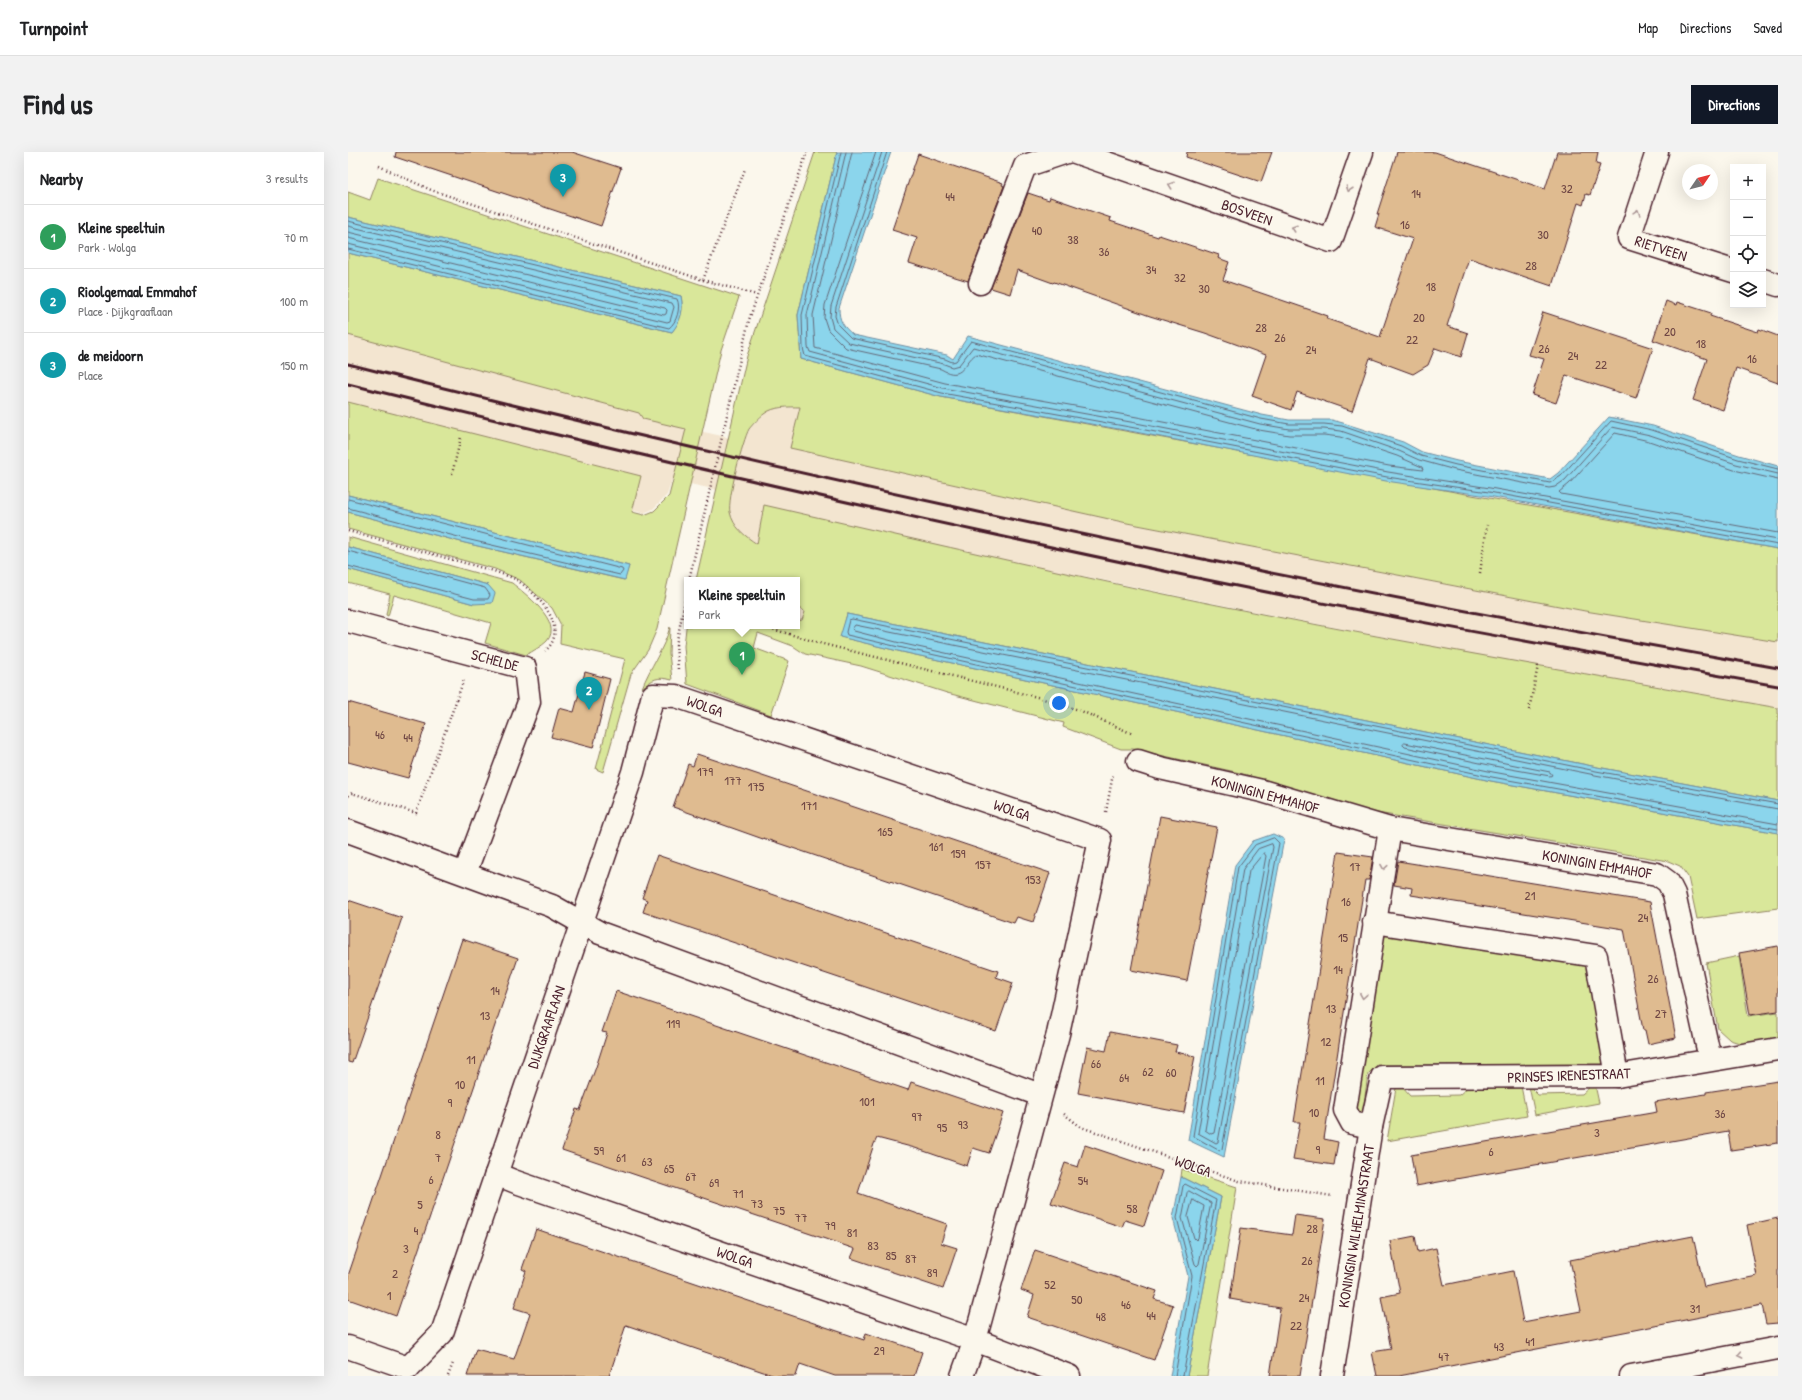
<!DOCTYPE html>
<html lang="en">
<head>
<meta charset="utf-8">
<style>
  body { margin:0; font-family:"Patrick Hand",sans-serif; background:#f2f2f2; color:#202124 }
  .controls { position:absolute; right:12px; top:12px; display:grid; overflow:hidden; border-radius:0px; box-shadow:0 4px 16px #0002 }
  .controls button { width:36px; height:36px; display:grid; place-items:center; padding:0; border:0; border-bottom:1px solid #e0e0e0; background:#fff; color:#202124; font:20px sans-serif }
  .compass { position:absolute; left:1334px; top:12px; width:36px; height:36px; border-radius:50%; background:#fff; box-shadow:0 4px 16px #0002; rotate:55deg }
  .you { position:absolute; left:711px; top:551px; width:14px; height:14px; margin:-10px; border:3px solid #fff; border-radius:50%; background:#1a73e8; box-shadow:0 0 0 6px #1a73e833 }
  .badge { display:grid; place-items:center; width:26px; height:26px; border-radius:50%; background:#111827; color:#fff; font-size:13px; font-weight:700 }
  .pin { position:absolute; translate:-50% -33px; filter:drop-shadow(0 1px 2px #0008) }
  .pin::after { content:''; position:absolute; top:21px; width:14px; height:12px; background:inherit; clip-path:polygon(0 0,100% 0,50% 100%) }
  .popup { position:absolute; left:336px; top:425px; width:116px; height:52px; box-sizing:border-box; display:grid; place-content:center; border-radius:0px; background:#fff; filter:drop-shadow(0 1px 3px #0005); font-size:13px; white-space:nowrap; color:#757577 }
  .popup b { font-size:15px; color:#202124 }
  .popup::after { content:''; position:absolute; left:50%; top:100%; margin-left:-8px; border:8px solid transparent; border-top-color:#fff }
  .list { margin:0; padding:0; list-style:none }
  h2 { display:flex; justify-content:space-between; align-items:center; height:52px; margin:0; padding:0 16px; font-size:17px }
  h2 small { font-size:13px; font-weight:400; color:#757577 }
  .list li { display:grid; grid-template-columns:26px 1fr auto; gap:12px; align-items:center; box-sizing:border-box; height:64px; padding:0 16px; border-top:1px solid #e0e0e0 }
  .list b { display:block; font-size:15px; white-space:nowrap }
  .list p { margin:0; font-size:13px; white-space:nowrap; color:#757577 }
  .list em { font-size:13px; font-style:normal; color:#757577 }
  .icon { flex:none; width:22px; height:22px; fill:none; stroke:currentColor; stroke-width:2; stroke-linecap:round; stroke-linejoin:round }
  .map { position:relative; flex:none; width:1430px; height:1224px; overflow:hidden; border-radius:0px }
  header { display:flex; align-items:center; gap:24px; box-sizing:border-box; height:56px; padding:0 20px; background:#fff; border-bottom:1px solid #e0e0e0 }
  header strong { font-size:19px }
  nav { display:flex; gap:22px; margin-inline-start:auto; font-size:14px }
  .intro { display:flex; align-items:center; justify-content:space-between; box-sizing:border-box; height:96px; padding:0 24px }
  h1 { margin:0; font-size:28px }
  .button { padding:10px 18px; border-radius:0px; background:#111827; color:#fff; font-size:14px; font-weight:700 }
  main { display:flex; gap:24px; padding:0 24px }
  aside { flex:1; background:#fff; border-radius:0px; box-shadow:0 4px 16px #0002 }
  .map>svg:first-child { display:block }
  .built { fill:#f3e5d0 }
  .green { fill:#d9e79a; stroke:#928362 }
  .water { fill:#8bd5ec; stroke:#718c9f }
  .lines { fill:none; stroke-linecap:round; stroke-linejoin:round }
  .shore { stroke:#646878; stroke-width:1 }
  .building { fill:#dfbb90; stroke:#4a1f2b }
  .minor-casing { stroke:#4a1f2b; stroke-width:25 }
  .path { stroke:#4a1f2b; stroke-width:2.5; stroke-dasharray:1 3; stroke-linecap:butt }
  .minor { stroke:#fbf7ec; stroke-width:22 }
  .rail { stroke:#4a1f2b; stroke-width:3 }
  .oneway { stroke:#ab9695 }
  .labels { text-anchor:middle; dominant-baseline:central; stroke-width:3; stroke-linejoin:round; paint-order:stroke }
  .number-label { font-size:13px; fill:#6f4644 }
  .street-label { font-size:15px; fill:#4a1f2b; stroke:#fbf7ec }
</style>
</head>
<body>
<header>
<strong>Turnpoint</strong>
<nav><a>Map</a><a>Directions</a><a>Saved</a></nav>
</header>
<div class="intro"><h1>Find us</h1><a class="button">Directions</a></div>
<main>
<aside>
<h2>Nearby<small>3 results</small></h2>
<ul class="list">
<li><span class="badge" style="background:#2e9e5b">1</span><div><b>Kleine speeltuin</b><p>Park · Wolga</p></div><em>70 m</em></li>
<li><span class="badge" style="background:#0f9aa8">2</span><div><b>Rioolgemaal Emmahof</b><p>Place · Dijkgraaflaan</p></div><em>100 m</em></li>
<li><span class="badge" style="background:#0f9aa8">3</span><div><b>de meidoorn</b><p>Place</p></div><em>150 m</em></li>
</ul>
</aside>
<div class="map">
<svg width="1430" height="1224" viewBox="0 0 1430 1224">
  <rect width="100%" height="100%" fill="#fbf7ec"/>
  <filter id="ink" filterUnits="userSpaceOnUse"><feTurbulence type="fractalNoise" baseFrequency=".025" numOctaves="2"/><feDisplacementMap in="SourceGraphic" scale="8" xChannelSelector="R" yChannelSelector="G"/><feConvolveMatrix kernelMatrix="1 2 1 2 8 2 1 2 1" color-interpolation-filters="sRGB"/></filter>
  <g filter="url(#ink)">
    <polygon class="built" points="0,84 347,278 396,289 402,276 417,261 423,257 452,255 443,296 779,371 1237,459 1430,490 1430,556 1143,506 913,461 735,424 449,474 449,428 409,392 393,381 384,367 381,359 383,341 324,328 319,343 305,357 296,361 286,359 271,418 0,347"/>
    <g class="green">
      <path d="M467,0h22l-39,163 3,44 140,38 525,97 312,55v93l-193,-31 -458,-88 -337,-75 10,-41c-11,0 -26,-1 -36,7 -4,3 -11,10 -15,15 -6,11 -22,71 -19,83 3,15 15,24 27,32l7,-39c166,38 331,76 498,109 171,34 344,63 516,94v93l-181,-34 -750,-153 -6,23 61,15 589,129 287,52v75l-81,11 -9,-42 -8,-11 -12,-5 -309,-51 -119,-37 -107,-24h-12l-58,-22 1,-4 -117,-30 -86,-27 -56,-12 -12,-8 -35,-13 -4,15 35,13 -18,54 -84,-31 -3,-38 3,-27v7h110v-5l5,-1 3,-8 -8,-5v-27h-101l51,-224z"/>
      <path d="M30,26l361,119 -18,53 -64,279 -9,21 -17,24 -28,98 -7,-3 29,-110 -65,-15 1,-19 -9,-17 -32,-28 -25,-11 -147,-40v-17l117,31 159,37 5,-14 -281,-71v-93l293,74 -9,36 12,3 10,-4 15,-15 17,-67 -43,-10 -4,-6 -291,-78v-82l324,79c8,-12 12,-21 9,-36l-333,-79v-25l22,8z"/>
      <path d="M0,385l164,46c12,10 52,39 35,58 -5,5 -14,10 -21,14l-41,-12 6,-20 -97,-28 -6,21 -2,-1 4,-21 -42,-11v-14l126,35 14,-19 -140,-38z"/>
      <path d="M322,475l-1,26 3,27c-15,-4 -19,-1 -30,8 8,-21 22,-39 28,-61z"/>
      <polygon points="1032,775 1245,808 1263,912 1029,913 1020,922 1015,959 1011,963 1007,962"/>
      <polygon points="1391,804 1400,864 1430,860 1430,886 1395,892 1382,888 1370,877 1358,811"/>
      <polygon points="1247,933 1251,951 1187,963 1181,934 1190,943 1234,942 1243,934"/>
      <polygon points="1173,934 1179,964 1039,989 1048,936 1054,935 1062,944 1111,943 1120,935"/>
      <polygon points="834,1017 889,1035 859,1224 839,1224 873,1045 833,1025"/>
    </g>
    <g class="water">
      <path d="M489,0h54l-52,156c0,13 4,18 14,27l94,20 6,4 15,-23 294,79 27,5h43l11,3 60,19 19,10 35,9 93,18 8,-6 51,-56 44,9 86,29 39,11v83l-290,-53 -102,-15 -251,-49 -194,-35 -140,-38 -3,-44z"/>
      <path d="M0,65l333,79c3,14 0,25 -9,36l-324,-79z"/>
      <polygon points="0,343 281,414 277,428 117,391 0,360"/>
      <polygon points="0,395 140,433 147,441 144,451 126,452 0,417"/>
      <polygon points="499,462 1249,615 1430,649 1430,681 1143,629 554,500 492,485"/>
      <polygon points="925,682 936,687 876,1005 840,988 887,713 905,689"/>
      <polygon points="833,1025 873,1045 839,1224 822,1224 840,1124 825,1066"/>
    </g>
    <g class="lines">
      <g class="shore">
        <polyline points="493,0 454,163 455,196 457,204 594,241 787,276 1039,325 1141,340 1430,393"/>
        <polyline points="498,0 459,163 460,195 462,200 595,236 788,271 1040,320 1142,336 1430,388"/>
        <path d="M504,0l-39,163 2,33 130,35 192,34 252,49 34,4 -1,-3 -25,-11 -57,-19 -16,-2h-35l-30,-5 -283,-76c-13,9 -13,28 -35,15l-95,-21 -18,-18 -4,-12 1,-13 51,-153"/>
        <polyline points="534,0 483,154 482,165 485,176 501,191 596,212 604,215 611,213 625,195 912,272 941,277 976,277 993,279 1051,299 1071,308 1107,318 1201,336 1207,335 1217,328 1264,275 1302,283 1388,312 1430,322"/>
        <polyline points="539,0 488,155 487,164 490,173 503,186 597,207 604,210 608,209 623,189 913,267 941,272 976,272 994,274 1053,294 1073,304 1108,313 1202,331 1213,324 1263,269 1304,278 1390,307 1430,317"/>
        <path d="M0,69l329,78c4,8 0,23 -8,29l-321,-79"/>
        <polyline points="0,74 324,151 326,155 322,169 319,170 0,92"/>
        <polyline points="0,80 317,156 319,158 318,162 316,163 0,86"/>
        <polyline points="1430,328 1386,318 1301,289 1267,281 1221,332 1211,340 1213,342 1430,381"/>
        <polyline points="0,347 274,417 275,419 272,423 118,387 0,356"/>
        <polyline points="0,399 137,436 142,443 140,447 126,447 0,414"/>
        <polygon points="1057,591 1202,620 1204,623 1202,624 1146,614 1057,595 1055,593"/>
        <polyline points="1430,652 1248,619 504,467 501,468 498,480 499,483 555,496 1144,625 1430,677"/>
        <polyline points="1430,657 1247,623 507,473 504,477 506,479 556,492 1145,620 1430,672"/>
        <polygon points="926,686 931,691 874,997 872,999 845,984 890,715 907,693"/>
        <polygon points="924,692 925,695 870,990 868,991 850,981 895,717 910,697"/>
        <polygon points="916,701 918,704 866,981 863,982 857,978 901,719"/>
        <polygon points="841,1039 863,1051 851,1112 849,1114 847,1112 834,1066 839,1041"/>
        <polygon points="845,1048 856,1054 850,1086 848,1088 846,1086 840,1065"/>
        <polyline points="827,1224 844,1124 829,1066 835,1034 837,1032 868,1048 835,1224"/>
      </g>
    </g>
    <g class="building">
      <polygon points="48,0 224,0 273,16 253,74 47,5"/>
      <polygon points="839,0 924,0 913,30 838,5"/>
      <polygon points="1049,0 1087,0 1197,37 1209,0 1250,0 1248,12 1252,13 1242,43 1238,42 1235,53 1230,51 1204,134 1121,106 1099,174 1120,181 1113,205 1087,196 1080,213 1065,222 1022,206 1004,259 949,240 943,258 904,244 918,203 857,181 802,164 706,130 705,131 669,118 662,142 643,136 680,41 701,48 702,45 763,66 762,69 810,85 811,83 871,103 870,106 881,110 875,128 980,164 979,167 1032,185 1065,87 1027,75 1031,62 1029,62"/>
      <polygon points="570,2 655,31 654,33 656,34 620,129 561,111 569,86 544,78"/>
      <polygon points="1318,149 1328,153 1329,150 1363,161 1362,164 1410,180 1411,177 1430,184 1430,231 1388,216 1375,258 1345,248 1359,207 1305,188"/>
      <polygon points="1195,160 1305,196 1288,246 1218,223 1208,251 1184,243 1196,207 1181,203"/>
      <polygon points="237,520 262,527 245,596 203,585 211,556 226,560"/>
      <polygon points="0,550 78,572 60,626 0,610"/>
      <polygon points="349,602 702,721 685,770 669,765 666,771 415,686 415,687 325,655 340,612 345,614"/>
      <polygon points="812,664 869,675 839,829 783,818"/>
      <polygon points="990,700 1025,705 1021,728 1017,728 976,987 990,990 986,1013 945,1007 952,970 946,970"/>
      <polygon points="309,703 650,819 648,825 665,831 648,879 295,760 299,748 294,746"/>
      <polygon points="1050,709 1302,750 1328,886 1300,892 1297,878 1295,878 1276,777 1063,743 1064,736 1046,733"/>
      <polygon points="0,748 54,766 4,911 0,910"/>
      <polygon points="114,787 170,806 48,1164 0,1147 0,1124"/>
      <polygon points="1430,794 1430,859 1402,863 1391,801"/>
      <polygon points="268,839 560,938 563,930 655,961 641,1001 625,996 619,1014 567,996 529,986 526,992 510,1041 599,1072 593,1091 609,1096 595,1137 503,1106 507,1097 214,998 228,957 232,958 248,915 259,881 254,880"/>
      <polygon points="762,880 829,893 827,900 847,904 836,961 730,941 739,895 758,899"/>
      <polygon points="1430,929 1430,991 1383,998 1380,979 1068,1034 1063,1003 1309,960 1307,950 1358,942 1358,940"/>
      <polygon points="737,993 814,1019 796,1074 777,1068 774,1075 703,1051 717,1011 730,1015"/>
      <polygon points="947,1063 977,1067 952,1224 922,1224 932,1156 882,1147 893,1076 944,1083"/>
      <polygon points="1430,1066 1430,1171 1418,1172 1414,1153 1051,1224 1029,1224 1024,1200 1043,1197 1033,1145 1052,1141 1042,1089 1067,1084 1070,1100 1088,1096 1096,1133 1165,1119 1175,1170 1233,1159 1222,1108 1345,1084 1356,1135 1409,1124 1399,1073"/>
      <polygon points="188,1077 516,1188 518,1181 574,1200 566,1224 487,1224 452,1212 448,1224 427,1224 278,1173 261,1224 119,1224 128,1197 166,1207 182,1161 166,1156 178,1119 174,1117"/>
      <polygon points="687,1098 809,1139 806,1147 825,1153 806,1208 679,1165 686,1143 673,1138"/>
    </g>
    <g class="lines">
      <g class="minor-casing">
        <g id="minor">
          <polyline points="727,0 983,89 1014,0"/>
          <polyline points="1309,0 1281,86 1385,119"/>
          <polyline points="1415,128 1430,133"/>
          <polyline points="632,131 677,14 719,0"/>
          <polyline points="0,469 177,516 181,550 117,721"/>
          <polyline points="790,609 812,616 914,639 1042,677 1309,722 1320,730 1326,742 1362,907"/>
          <polyline points="0,679 204,754 252,781 692,943"/>
          <polyline points="1026,770 1248,804 1269,924"/>
          <polyline points="1023,975 1004,971 997,958 1042,677"/>
          <polyline points="148,1022 168,1030 627,1188 721,1224"/>
          <polyline points="0,1195 60,1216"/>
          <polyline points="60,1216 94,1181 285,620 305,543 328,544 752,688 710,882 627,1188 614,1224"/>
          <polyline points="984,1224 1023,975 1034,925 1269,924 1430,897"/>
          <polyline points="1283,1224 1430,1196"/>
        </g>
      </g>
      <g class="path">
        <polyline points="31,14 83,38 355,128 397,17"/>
        <polyline points="355,128 409,143"/>
        <polyline points="104,322 113,285"/>
        <path d="M0,379l146,40c7,3 15,5 21,8 20,12 57,49 30,72"/>
        <polyline points="1132,421 1139,373"/>
        <polyline points="341,428 401,168 459,0"/>
        <polyline points="414,474 475,492 689,545 731,558 785,582"/>
        <polyline points="330,517 328,493 339,439"/>
        <polyline points="1181,558 1190,514"/>
        <polyline points="0,644 4,641 68,661 116,527"/>
        <polyline points="758,660 765,622"/>
        <polyline points="716,962 733,975 891,1029 984,1044"/>
        <polyline points="100,1224 105,1211"/>
      </g>
      <use href="#minor" class="minor"/>
      <g class="rail">
        <path d="M0,212c472,120 950,220 1430,304"/>
        <path d="M0,232c271,67 543,130 816,187 204,43 409,79 614,115"/>
      </g>
    </g>
    <defs><path id="oneway-chevron" d="M-2-3.5L2.5 0L-2 3.5" fill="none" stroke-width="1.6" stroke-linecap="round" stroke-linejoin="round"/></defs>
    <g class="oneway">
      <use href="#oneway-chevron" transform="translate(823 33) rotate(-161)"/>
      <use href="#oneway-chevron" transform="translate(1001 37) rotate(109)"/>
      <use href="#oneway-chevron" transform="translate(1289 60) rotate(-72)"/>
      <use href="#oneway-chevron" transform="translate(946 76) rotate(-161)"/>
      <use href="#oneway-chevron" transform="translate(1036 715) rotate(99)"/>
      <use href="#oneway-chevron" transform="translate(1015 844) rotate(99)"/>
      <use href="#oneway-chevron" transform="translate(1392 1203) rotate(169)"/>
    </g>
  </g>
  <g class="labels">
    <g class="number-label">
      <text x="1219" y="36">32</text>
      <text x="1068" y="41">14</text>
      <text x="602" y="44">44</text>
      <text x="1057" y="72">16</text>
      <text x="689" y="78">40</text>
      <text x="1195" y="82">30</text>
      <text x="725" y="87">38</text>
      <text x="756" y="99">36</text>
      <text x="1183" y="113">28</text>
      <text x="803" y="117">34</text>
      <text x="832" y="125">32</text>
      <text x="1083" y="134">18</text>
      <text x="856" y="136">30</text>
      <text x="1071" y="165">20</text>
      <text x="913" y="175">28</text>
      <text x="1322" y="179">20</text>
      <text x="932" y="185">26</text>
      <text x="1064" y="187">22</text>
      <text x="1353" y="191">18</text>
      <text x="1196" y="196">26</text>
      <text x="963" y="197">24</text>
      <text x="1225" y="203">24</text>
      <text x="1404" y="206">16</text>
      <text x="1253" y="212">22</text>
      <text x="32" y="582">46</text>
      <text x="60" y="585">44</text>
      <text x="357" y="619">179</text>
      <text x="385" y="628">177</text>
      <text x="408" y="634">175</text>
      <text x="461" y="653">171</text>
      <text x="537" y="679">165</text>
      <text x="588" y="694">161</text>
      <text x="610" y="701">159</text>
      <text x="635" y="712">157</text>
      <text x="1007" y="714">17</text>
      <text x="685" y="727">153</text>
      <text x="1182" y="743">21</text>
      <text x="998" y="749">16</text>
      <text x="1295" y="765">24</text>
      <text x="995" y="785">15</text>
      <text x="990" y="817">14</text>
      <text x="1305" y="826">26</text>
      <text x="147" y="838">14</text>
      <text x="983" y="856">13</text>
      <text x="1313" y="861">27</text>
      <text x="137" y="863">13</text>
      <text x="325" y="871">119</text>
      <text x="978" y="889">12</text>
      <text x="123" y="907">11</text>
      <text x="748" y="911">66</text>
      <text x="800" y="919">62</text>
      <text x="823" y="920">60</text>
      <text x="776" y="925">64</text>
      <text x="972" y="928">11</text>
      <text x="112" y="932">10</text>
      <text x="519" y="949">101</text>
      <text x="102" y="950">9</text>
      <text x="966" y="960">10</text>
      <text x="1372" y="961">36</text>
      <text x="569" y="964">97</text>
      <text x="615" y="972">93</text>
      <text x="594" y="975">95</text>
      <text x="1249" y="980">3</text>
      <text x="90" y="982">8</text>
      <text x="970" y="997">9</text>
      <text x="251" y="998">59</text>
      <text x="1143" y="999">6</text>
      <text x="90" y="1005">7</text>
      <text x="273" y="1005">61</text>
      <text x="299" y="1009">63</text>
      <text x="321" y="1016">65</text>
      <text x="343" y="1024">67</text>
      <text x="83" y="1027">6</text>
      <text x="735" y="1028">54</text>
      <text x="366" y="1030">69</text>
      <text x="390" y="1041">71</text>
      <text x="409" y="1051">73</text>
      <text x="72" y="1052">5</text>
      <text x="784" y="1056">58</text>
      <text x="431" y="1058">75</text>
      <text x="453" y="1065">77</text>
      <text x="482" y="1073">79</text>
      <text x="964" y="1076">28</text>
      <text x="68" y="1078">4</text>
      <text x="504" y="1080">81</text>
      <text x="525" y="1093">83</text>
      <text x="58" y="1096">3</text>
      <text x="543" y="1103">85</text>
      <text x="563" y="1106">87</text>
      <text x="959" y="1108">26</text>
      <text x="584" y="1120">89</text>
      <text x="47" y="1121">2</text>
      <text x="702" y="1132">52</text>
      <text x="41" y="1143">1</text>
      <text x="956" y="1145">24</text>
      <text x="729" y="1147">50</text>
      <text x="778" y="1152">46</text>
      <text x="1347" y="1156">31</text>
      <text x="803" y="1163">44</text>
      <text x="753" y="1164">48</text>
      <text x="948" y="1173">22</text>
      <text x="1182" y="1189">41</text>
      <text x="1151" y="1194">43</text>
      <text x="531" y="1198">29</text>
      <text x="1096" y="1204">47</text>
    </g>
    <g class="street-label">
      <text transform="translate(899 60) rotate(19)">BOSVEEN</text>
      <text transform="translate(1313 96) rotate(18)">RIETVEEN</text>
      <text transform="translate(147 508) rotate(15)">SCHELDE</text>
      <text transform="translate(357 554) rotate(19)">WOLGA</text>
      <text transform="translate(917 642) rotate(15)">KONINGIN EMMAHOF</text>
      <text transform="translate(664 658) rotate(19)">WOLGA</text>
      <text transform="translate(1249 712) rotate(10)">KONINGIN EMMAHOF</text>
      <text transform="translate(198 875) rotate(-71)">DIJKGRAAFLAAN</text>
      <text transform="translate(1221 923) rotate(-2)">PRINSES IRENESTRAAT</text>
      <text transform="translate(845 1014) rotate(19)">WOLGA</text>
      <text transform="translate(1008 1074) rotate(-81)">KONINGIN WILHELMINASTRAAT</text>
      <text transform="translate(387 1105) rotate(19)">WOLGA</text>
    </g>
  </g>
</svg>
<div class="controls">
<button>+</button>
<button>−</button>
<button><svg class="icon" aria-label="locate" viewBox="0 0 24 24"><circle cx="12" cy="12" r="6"/><path d="M12 2v4M12 18v4M2 12h4M18 12h4"/></svg></button>
<button><svg class="icon" aria-label="layers" viewBox="0 0 24 24"><path d="M12 4l9 5-9 5-9-5zM3 14l9 5 9-5"/></svg></button>
</div>
<svg class="compass" viewBox="-18 -18 36 36"><path d="M0-13l5 13h-10z" fill="#e53935"/><path d="M0 13l5-13h-10z" fill="#757577"/></svg>
<div class="you"></div>
<div class="pin badge" style="left:394px;top:523px;background:#2e9e5b">1</div>
<div class="popup"><b>Kleine speeltuin</b>Park</div>
<div class="pin badge" style="left:241px;top:558px;background:#0f9aa8">2</div>
<div class="pin badge" style="left:215px;top:45px;background:#0f9aa8">3</div>
</div>
</main>
</body>
</html>
